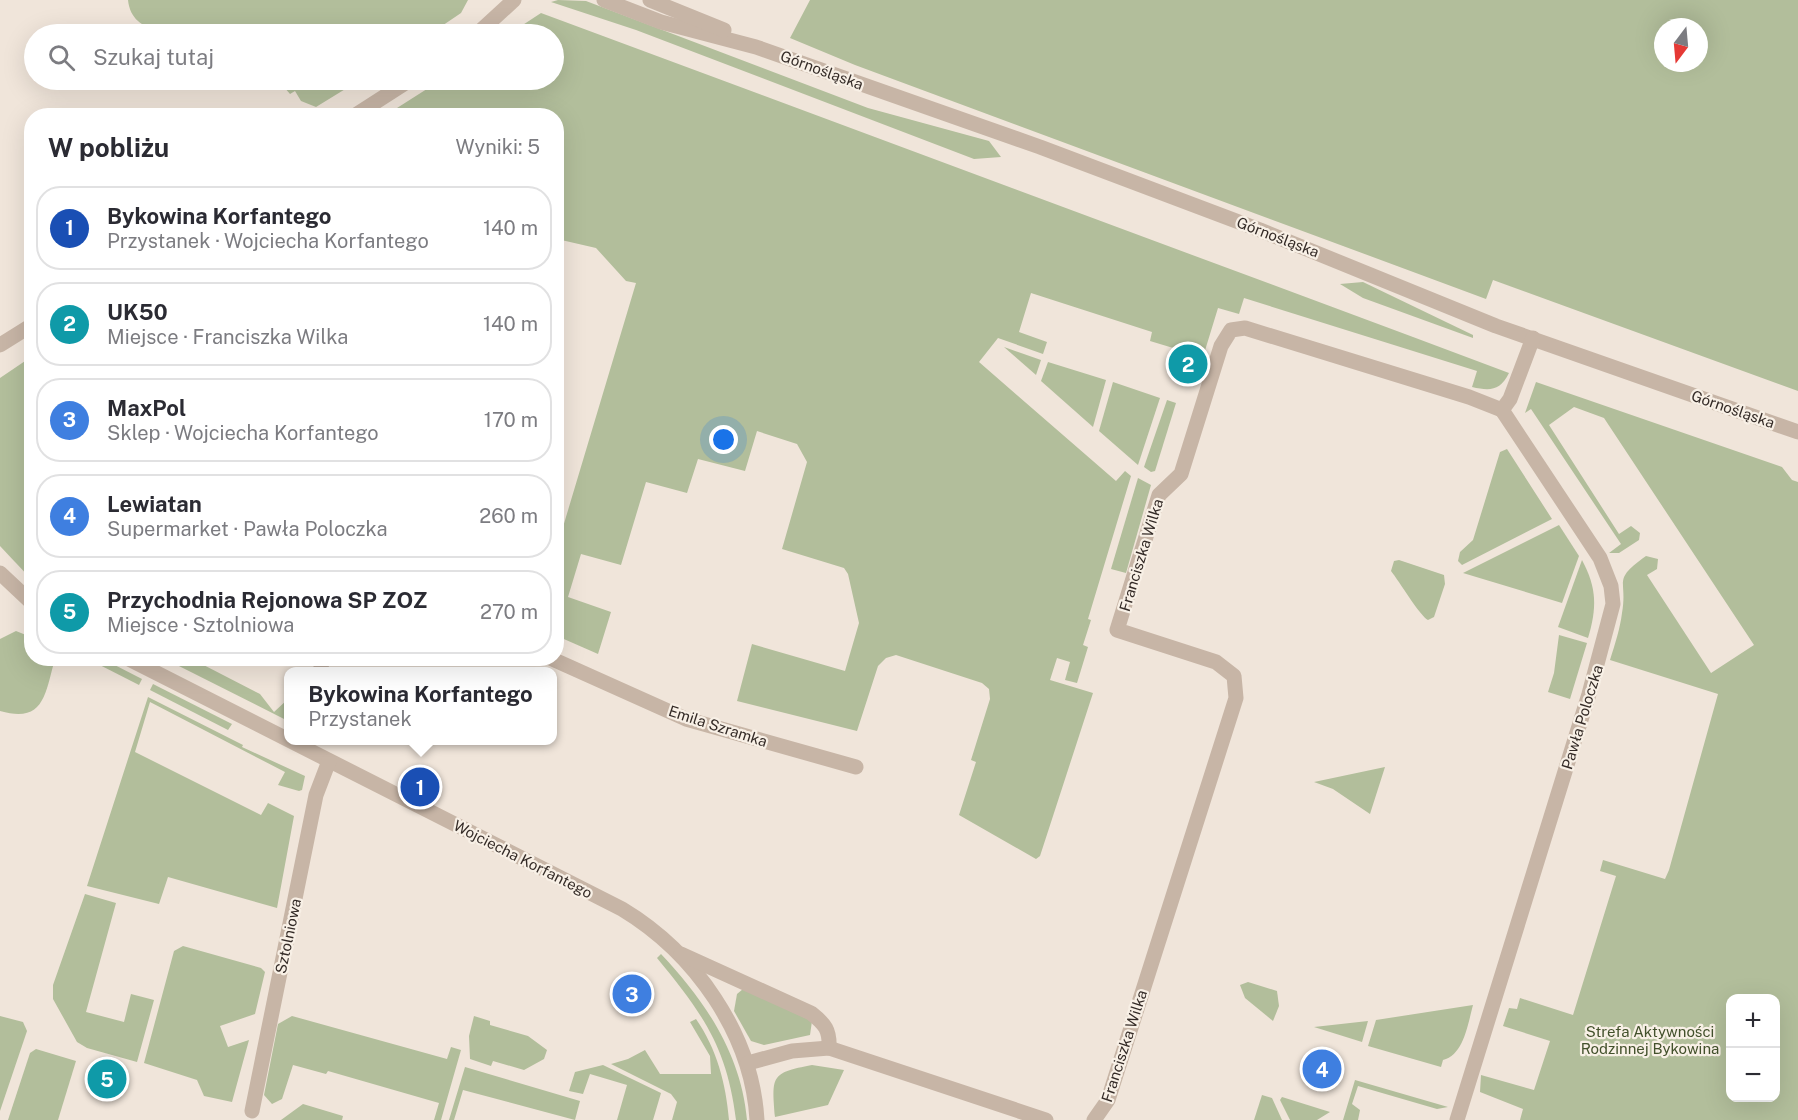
<!DOCTYPE html>
<html lang="pl">
<head>
<meta charset="utf-8">
<style>
  body { margin:0; font-family:"Public Sans",sans-serif; background:#f7f7f7; color:#2b2b33 }
  .controls { position:absolute; right:18px; bottom:18px; display:grid; overflow:hidden; border-radius:12px; box-shadow:0 6px 24px #0002 }
  .controls button { width:54px; height:54px; display:grid; place-items:center; padding:0; border:0; border-bottom:2px solid #e1e1e2; background:#fff; color:#2b2b33; font:30px sans-serif }
  .compass { position:absolute; left:1654px; top:18px; width:54px; height:54px; border-radius:50%; background:#fff; box-shadow:0 6px 24px #0002; rotate:196deg }
  .you { position:absolute; left:724px; top:440px; width:21px; height:21px; margin:-15px; border:4px solid #fff; border-radius:50%; background:#1a73e8; box-shadow:0 0 0 9px #1a73e833 }
  .badge { display:grid; place-items:center; width:39px; height:39px; border-radius:50%; background:#1f4f53; color:#fff; font-size:20px; font-weight:700 }
  .pin { position:absolute; translate:-50% -50%; border:3px solid #fff; box-shadow:0 2px 6px #0006 }
  .popup { position:absolute; left:284px; top:667px; width:273px; height:78px; box-sizing:border-box; display:grid; place-content:center; border-radius:12px; background:#fff; filter:drop-shadow(0 2px 4px #0005); font-size:20px; white-space:nowrap; color:#7c7c81 }
  .popup b { font-size:22px; color:#2b2b33 }
  .popup::after { content:''; position:absolute; left:50%; top:100%; margin-left:-12px; border:12px solid transparent; border-top-color:#fff }
  .list { margin:0; padding:0; list-style:none }
  h2 { display:flex; justify-content:space-between; align-items:center; height:78px; margin:0; padding:0 24px; font-size:26px }
  h2 small { font-size:20px; font-weight:400; color:#7c7c81 }
  .list li { display:grid; grid-template-columns:39px 1fr auto; gap:18px; align-items:center; box-sizing:border-box; height:84px; margin:0 12px 12px; padding:0 12px; border:2px solid #e1e1e2; border-radius:24px }
  .list b { display:block; font-size:22px; white-space:nowrap }
  .list p { margin:0; font-size:20px; white-space:nowrap; color:#7c7c81 }
  .list em { font-size:20px; font-style:normal; color:#7c7c81 }
  .icon { flex:none; width:33px; height:33px; fill:none; stroke:currentColor; stroke-width:2; stroke-linecap:round; stroke-linejoin:round }
  .map { position:relative; flex:none; width:1798px; height:1120px; overflow:hidden }
  .search { position:absolute; background:#fff; box-shadow:0 6px 24px #0002; left:24px; top:24px; width:540px; height:66px; display:flex; align-items:center; gap:15px; box-sizing:border-box; padding:0 21px; border-radius:33px; color:#7c7c81; font-size:22px }
  .panel { position:absolute; background:#fff; box-shadow:0 6px 24px #0002; left:24px; top:108px; width:540px; height:558px; border-radius:24px }
  .map>svg:first-child { display:block }
  .green { fill:#b2be9b; fill-rule:evenodd }
  .lines { fill:none; stroke-linecap:round; stroke-linejoin:round }
  .minor { stroke:#c7b5a6; stroke-width:15 }
  .labels { text-anchor:middle; dominant-baseline:central; stroke-width:4.5; stroke-linejoin:round; paint-order:stroke }
  .street-label { font-size:15px; fill:#342b27; stroke:#f8f0e6 }
  .park-label { font-size:15px; fill:#43512c; stroke:#f8f0e6 }
</style>
</head>
<body>
<div class="map">
<svg width="1798" height="1120" viewBox="0 0 1798 1120">
  <rect width="100%" height="100%" fill="#f0e5da"/>
  <g class="green">
    <path d="M128,0h340l-7,13 -31,21h-273l1,-3c-16,-5 -28,-12 -30,-31z"/>
    <polygon points="558,0 586,1 868,108 989,141 1001,157 974,159 636,30 551,2"/>
    <path d="M810,0h988v391l-305,-111 -7,19 -631,-234 -65,-27zM1663,27h36v36h-36z"/>
    <path d="M541,13l872,324 96,36c-9,18 -19,18 -37,14l5,-16 -233,-73 -5,16 -21,-6 -15,49 -53,-16 2,-9 -121,-39 -12,39 28,10 -4,12 -45,-16 -19,24 137,119 9,-10 6,5 -43,143 3,1 -8,25 5,2 -11,36 -12,-3 5,-18 -13,-4 -7,22 43,13 -53,163 -4,3 -77,-44 17,-53 -5,-2 19,-61 -1,-10 -7,-6 -86,-28 -10,3 -8,8 -21,65 -120,-30 15,-57 93,27 14,-48 -11,-49 -4,-6 -62,-19 25,-87 -10,-18 -40,-13 -12,40 -47,-12 -11,34 -41,-11 -25,83 -40,-11 -13,43 43,15 -13,42 -41,-18v-89l79,-264 -10,-2 -30,-33 -39,-9 -1,-123 -170,-1 55,-35h113v-46h-45z"/>
    <polygon points="278,80 360,80 316,107 301,101 295,91 290,94"/>
    <polygon points="1363,282 1473,335 1473,338 1363,298 1340,284"/>
    <polygon points="1004,347 1041,360 1036,375"/>
    <polygon points="31,357 31,579 0,546 0,378"/>
    <polygon points="1048,362 1106,380 1093,427 1041,381"/>
    <polygon points="1113,382 1160,398 1138,465 1099,431"/>
    <path d="M1536,382l246,85 10,13 6,2v638h-278l3,-11 -43,-17 1,-17 53,15 16,-49 -47,-15 6,-18 8,1 3,-11 53,17 43,-139 -16,-5 3,-11 62,19 4,-9 49,-176 -108,-34c5,-16 10,-31 12,-47 6,-34 -11,-32 24,-57l12,3 -1,10 -10,6 64,98 43,-28 -150,-227 -30,-11 -25,18 70,109 12,-8 9,7 -1,7 -20,13h-10l12,-9 -90,-135 -6,4zM1730,998h46v100h-46z"/>
    <polygon points="1167,400 1176,403 1155,471 1151,472 1144,467"/>
    <polygon points="1507,449 1552,519 1462,565 1458,561 1460,552 1473,540 1500,452"/>
    <polygon points="1138,478 1151,485 1126,573 1111,569"/>
    <polygon points="1559,525 1579,556 1562,603 1463,573"/>
    <path d="M1399,560l45,15 1,9 -11,33 -6,3c-8,-4 -29,-39 -37,-49l3,-10z"/>
    <path d="M1582,560c15,28 15,48 6,78l-30,-11z"/>
    <path d="M16,631l15,6 1,21 23,1c-10,34 -10,65 -55,52v-72z"/>
    <polygon points="1559,635 1587,643 1570,699 1548,692 1554,673"/>
    <polygon points="88,659 103,659 142,679 139,685"/>
    <polygon points="165,659 192,659 260,694 274,712 288,699 288,721"/>
    <polygon points="153,684 232,724 228,730 150,690"/>
    <polygon points="148,697 243,745 242,747 305,776 302,790 299,791 278,785 285,772 150,702 135,752 261,815 268,803 294,816 277,908 168,877 159,904 87,886"/>
    <polygon points="1385,767 1370,814 1333,789 1314,782"/>
    <polygon points="85,894 116,903 86,1012 124,1022 131,994 154,1000 137,1062 87,1048 77,1042 53,999 53,985"/>
    <polygon points="183,946 261,968 265,972 255,1014 220,1026 228,1047 249,1040 232,1102 204,1096 197,1080 144,1063 174,951"/>
    <path d="M661,954c44,47 80,99 86,166h-11c-9,-73 -33,-106 -79,-162z"/>
    <polygon points="1248,982 1277,991 1279,1006 1273,1021 1245,998 1240,985"/>
    <polygon points="743,989 812,1021 810,1035 764,1045 751,1041 734,1011 737,994"/>
    <path d="M1473,1005c-5,18 -9,50 -30,55l-2,7 -73,-21 8,-26z"/>
    <polygon points="0,1016 23,1022 27,1031 0,1111"/>
    <polygon points="292,1016 447,1059 451,1047 461,1050 441,1120 434,1120 439,1103 328,1071 326,1074 293,1065 282,1099 272,1104 264,1095 278,1024"/>
    <polygon points="474,1016 490,1021 490,1025 528,1036 547,1050 544,1059 524,1070 493,1061 491,1066 470,1059 469,1036"/>
    <path d="M696,1019c21,30 30,65 33,101h-57l5,-18 -6,-8 -60,-30 17,-5 17,-9 15,24h51l-1,-18 -20,-34z"/>
    <polygon points="1368,1021 1362,1042 1314,1027"/>
    <polygon points="36,1049 76,1061 58,1120 8,1120 30,1053"/>
    <polygon points="603,1065 661,1093 653,1120 617,1120 627,1085 590,1074 583,1094 569,1091 575,1072"/>
    <path d="M812,1065l32,5 -16,35 -53,12c-3,-41 -5,-44 37,-52z"/>
    <polygon points="465,1067 580,1101 575,1120 463,1090 454,1120 449,1120"/>
    <polygon points="1355,1080 1448,1107 1437,1109 1358,1086 1352,1104 1360,1110 1358,1120 1343,1120"/>
    <polygon points="1262,1095 1272,1098 1282,1120 1254,1120"/>
    <polygon points="1282,1097 1330,1112 1317,1120 1290,1120 1280,1100"/>
    <polygon points="303,1104 343,1116 342,1120 281,1120"/>
  </g>
  <g class="lines">
    <g class="minor">
      <polyline points="604,0 661,22 756,47 1040,147 1260,230 1496,326 1798,432"/>
      <polyline points="650,0 724,30"/>
      <polyline points="477,34 514,0"/>
      <polyline points="354,116 410,80"/>
      <polyline points="0,345 32,325"/>
      <polyline points="0,573 32,603"/>
      <path d="M127,658l495,251c73,44 130,125 135,211"/>
      <polyline points="550,658 686,719 856,767"/>
      <polyline points="320,672 323,658"/>
      <path d="M681,954l130,59c14,11 19,17 18,35"/>
      <polyline points="748,1063 792,1051 829,1048 1046,1120"/>
      <polyline points="252,1111 316,795 329,761"/>
      <polyline points="1094,1120 1108,1100 1236,698 1234,676 1216,662 1117,630 1159,495 1181,474 1221,346 1231,330 1245,328 1469,397 1502,410"/>
      <polyline points="1457,1120 1589,694 1613,604 1611,586 1600,558 1502,410 1510,399 1533,338"/>
    </g>
  </g>
  <g class="labels">
    <g class="street-label">
      <text transform="translate(822 70) rotate(20)">Górnośląska</text>
      <text transform="translate(1278 237) rotate(21)">Górnośląska</text>
      <text transform="translate(1733 409) rotate(19)">Górnośląska</text>
      <text transform="translate(1141 555) rotate(-73)">Franciszka Wilka</text>
      <text transform="translate(1582 717) rotate(-73)">Pawła Poloczka</text>
      <text transform="translate(718 726) rotate(18)">Emila Szramka</text>
      <text transform="translate(523 859) rotate(27)">Wojciecha Korfantego</text>
      <text transform="translate(288 936) rotate(-78)">Sztolniowa</text>
      <text transform="translate(1124 1046) rotate(-72)">Franciszka Wilka</text>
    </g>
    <g class="park-label">
      <text x="1650" y="1031">Strefa Aktywności<tspan x="1650" dy="17">Rodzinnej Bykowina</tspan></text>
    </g>
  </g>
</svg>
<div class="controls">
<button>+</button>
<button>−</button>
</div>
<svg class="compass" viewBox="-18 -18 36 36"><path d="M0-13l5 13h-10z" fill="#e53935"/><path d="M0 13l5-13h-10z" fill="#7c7c81"/></svg>
<div class="you"></div>
<div class="pin badge" style="left:420px;top:787px;background:#1a4fb4">1</div>
<div class="popup"><b>Bykowina Korfantego</b>Przystanek</div>
<div class="pin badge" style="left:1188px;top:364px;background:#0f9aa8">2</div>
<div class="pin badge" style="left:632px;top:994px;background:#3f7fe0">3</div>
<div class="pin badge" style="left:1322px;top:1069px;background:#3f7fe0">4</div>
<div class="pin badge" style="left:107px;top:1079px;background:#0f9aa8">5</div>
<div class="search"><svg class="icon" aria-label="search" viewBox="0 0 24 24"><circle cx="10" cy="10" r="6"/><path d="M15 15l6 6"/></svg>Szukaj tutaj</div>
<section class="panel">
<h2>W pobliżu<small>Wyniki: 5</small></h2>
<ul class="list">
<li><span class="badge" style="background:#1a4fb4">1</span><div><b>Bykowina Korfantego</b><p>Przystanek · Wojciecha Korfantego</p></div><em>140 m</em></li>
<li><span class="badge" style="background:#0f9aa8">2</span><div><b>UK50</b><p>Miejsce · Franciszka Wilka</p></div><em>140 m</em></li>
<li><span class="badge" style="background:#3f7fe0">3</span><div><b>MaxPol</b><p>Sklep · Wojciecha Korfantego</p></div><em>170 m</em></li>
<li><span class="badge" style="background:#3f7fe0">4</span><div><b>Lewiatan</b><p>Supermarket · Pawła Poloczka</p></div><em>260 m</em></li>
<li><span class="badge" style="background:#0f9aa8">5</span><div><b>Przychodnia Rejonowa SP ZOZ</b><p>Miejsce · Sztolniowa</p></div><em>270 m</em></li>
</ul>
</section>
</div>
</body>
</html>
